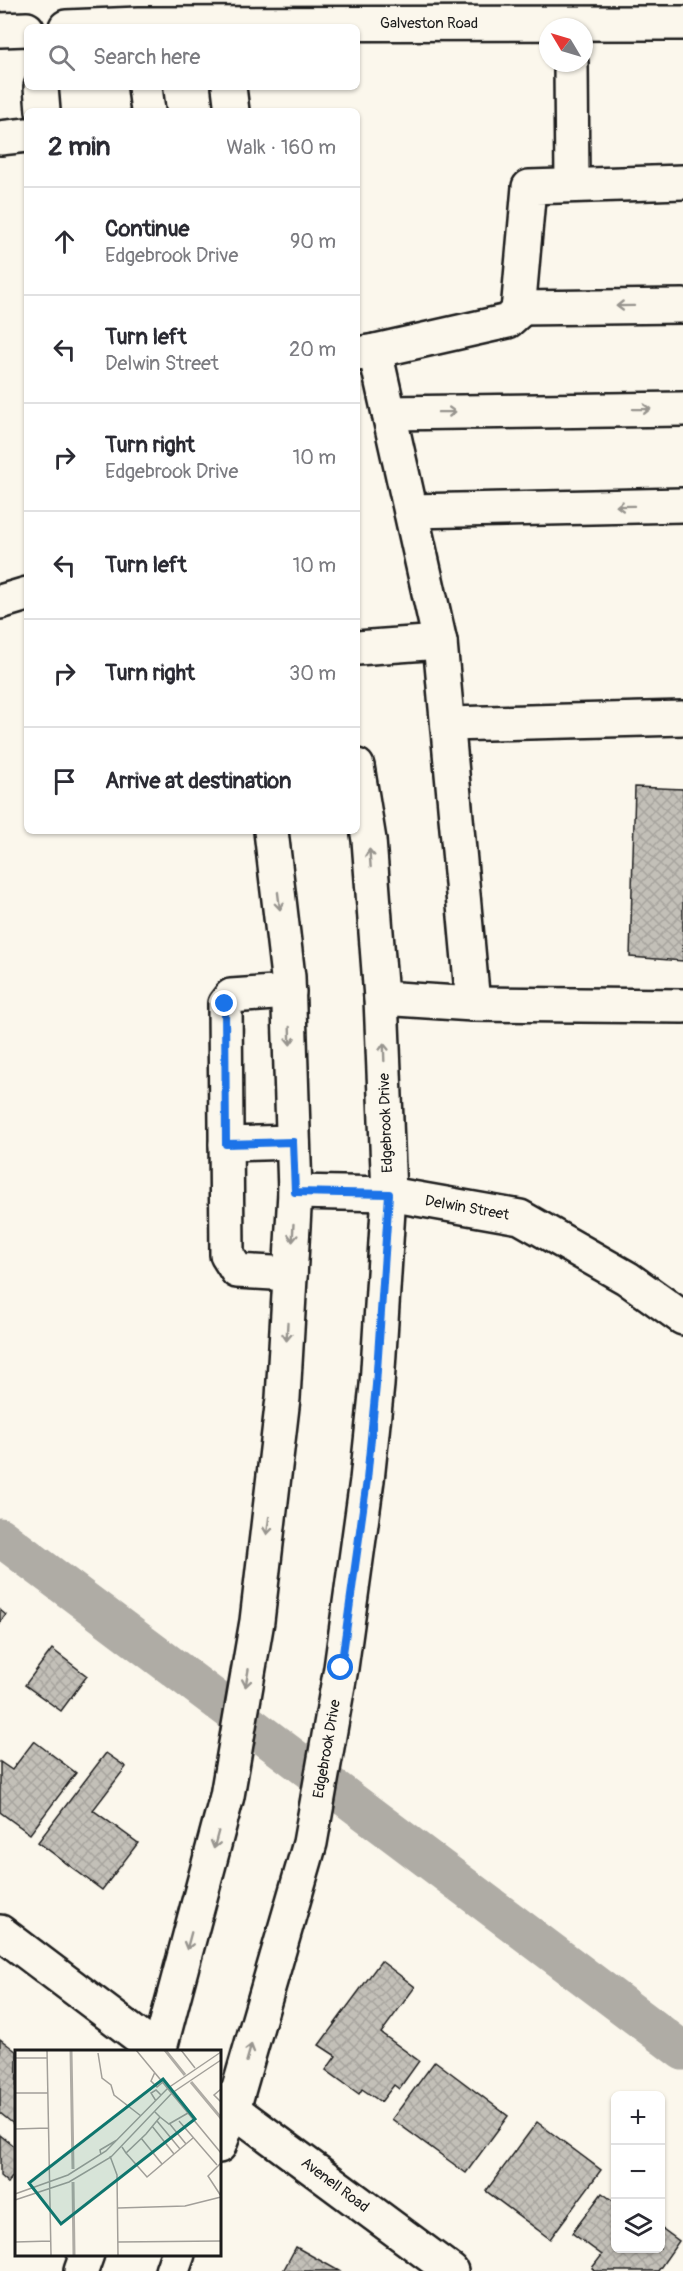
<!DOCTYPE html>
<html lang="en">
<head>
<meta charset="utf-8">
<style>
  body { margin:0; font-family:Pangolin,sans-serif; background:#f2f2f3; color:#2b2b33 }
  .controls { position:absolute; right:18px; bottom:18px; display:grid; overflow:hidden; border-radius:9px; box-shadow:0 2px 4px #0004 }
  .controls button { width:54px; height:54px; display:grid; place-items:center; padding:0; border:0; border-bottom:2px solid #e1e1e2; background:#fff; color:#2b2b33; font:30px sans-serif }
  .compass { position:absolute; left:539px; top:18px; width:54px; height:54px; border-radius:50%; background:#fff; box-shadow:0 2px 4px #0004; rotate:308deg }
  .stop { position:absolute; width:18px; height:18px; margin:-14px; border:4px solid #1a73e8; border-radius:50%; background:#fff }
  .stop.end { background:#1a73e8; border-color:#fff; box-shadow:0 2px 6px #0008 }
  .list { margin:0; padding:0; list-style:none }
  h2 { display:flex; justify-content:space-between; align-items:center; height:78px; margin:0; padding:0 24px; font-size:26px }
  h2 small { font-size:20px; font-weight:400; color:#7c7c81 }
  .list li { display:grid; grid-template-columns:39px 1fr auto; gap:18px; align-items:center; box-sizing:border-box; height:108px; padding:0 24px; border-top:2px solid #e1e1e2 }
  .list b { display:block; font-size:22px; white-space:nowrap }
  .list p { margin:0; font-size:20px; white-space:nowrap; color:#7c7c81 }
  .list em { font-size:20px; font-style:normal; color:#7c7c81 }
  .icon { flex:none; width:33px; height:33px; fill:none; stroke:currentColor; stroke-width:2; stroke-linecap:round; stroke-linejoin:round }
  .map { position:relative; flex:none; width:683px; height:2271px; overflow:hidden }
  .search { position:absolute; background:#fff; box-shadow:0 2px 4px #0004; left:24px; top:24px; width:336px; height:66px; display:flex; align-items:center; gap:15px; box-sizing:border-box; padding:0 21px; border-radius:9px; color:#7c7c81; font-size:22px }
  .panel { position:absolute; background:#fff; box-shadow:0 2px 4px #0004; left:24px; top:108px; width:336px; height:726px; border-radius:9px }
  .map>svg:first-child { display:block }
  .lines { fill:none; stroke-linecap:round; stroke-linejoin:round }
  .canal { stroke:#afaca5; stroke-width:39 }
  .building { fill:url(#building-cross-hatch); stroke:#1c1c1c; stroke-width:1.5 }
  .minor-casing { stroke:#1c1c1c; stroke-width:38 }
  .major-casing { stroke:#1c1c1c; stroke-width:38 }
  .minor { stroke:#fbf7ec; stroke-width:33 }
  .major { stroke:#fbf7ec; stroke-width:33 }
  .oneway { stroke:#97948e }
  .route { stroke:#1a73e8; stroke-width:8 }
  .labels { text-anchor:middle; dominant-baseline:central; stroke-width:4.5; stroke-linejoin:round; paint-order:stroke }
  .street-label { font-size:15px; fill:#1c1c1c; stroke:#fbf7ec }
  .inset-river { fill:none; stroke:#afaca5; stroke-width:3 }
  .inset-road { fill:none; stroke:#a29f99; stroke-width:1.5 }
  .view { fill:#0f766e; fill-opacity:0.15; stroke:#0f766e; stroke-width:3 }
  .inset-edge { fill:none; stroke:#1c1c1c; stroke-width:3 }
</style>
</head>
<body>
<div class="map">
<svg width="683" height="2271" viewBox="0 0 683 2271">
  <defs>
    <pattern id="building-cross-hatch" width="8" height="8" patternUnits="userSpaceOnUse" patternTransform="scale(1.5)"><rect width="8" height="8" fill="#c3c0b8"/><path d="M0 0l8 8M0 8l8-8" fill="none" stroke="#a7a49e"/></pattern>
  </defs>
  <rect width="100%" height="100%" fill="#fbf7ec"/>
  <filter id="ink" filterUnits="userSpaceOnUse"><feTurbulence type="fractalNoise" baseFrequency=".0167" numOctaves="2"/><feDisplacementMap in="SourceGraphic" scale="12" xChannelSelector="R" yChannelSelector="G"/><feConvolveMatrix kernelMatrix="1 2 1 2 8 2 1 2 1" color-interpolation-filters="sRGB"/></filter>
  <g filter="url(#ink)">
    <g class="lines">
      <polyline class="canal" points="0,1537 683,2051"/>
    </g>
    <g class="building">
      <polygon points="635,787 683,789 683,961 630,957"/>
      <polygon points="0,1610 6,1615 0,1623"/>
      <polygon points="52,1649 87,1676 61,1711 25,1685"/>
      <polygon points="34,1741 76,1773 30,1834 0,1812 0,1762 12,1770"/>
      <polygon points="106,1753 126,1767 93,1810 138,1843 102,1890 38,1842"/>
      <polygon points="381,1961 415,1987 381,2033 419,2061 399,2089 394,2085 381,2102 362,2089 359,2094 326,2070 336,2056 319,2045"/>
      <polygon points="0,2039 17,2052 16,2126 0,2113"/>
      <polygon points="435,2061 508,2116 466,2173 392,2119"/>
      <polygon points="537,2122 601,2170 550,2239 486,2191"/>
      <polygon points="0,2135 16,2148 16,2171 8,2183 0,2176"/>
      <polygon points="602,2193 616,2203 616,2248 660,2248 660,2227 679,2241 658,2271 595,2271 592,2268 602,2255 572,2233"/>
      <polygon points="296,2247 339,2271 283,2271"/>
    </g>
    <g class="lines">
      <g class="minor-casing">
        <g id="minor">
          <polyline points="571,63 572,185"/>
          <polyline points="41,87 43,111"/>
          <polyline points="0,138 27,135"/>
          <polyline points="518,308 683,306"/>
          <polyline points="375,351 508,321 518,312 529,187 683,182"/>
          <polyline points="357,354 375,351 440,642 473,1004 381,998"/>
          <polyline points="389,413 683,409"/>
          <polyline points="411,511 683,505"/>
          <polyline points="0,602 27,594"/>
          <polyline points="357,648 440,642"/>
          <polyline points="448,724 683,718"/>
          <polyline points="289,992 231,996 225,1004 227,1255 237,1271 290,1274"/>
          <polyline points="473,1004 683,1006"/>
          <polyline points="226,1144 293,1142"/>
          <polyline points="295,1192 389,1194 520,1217 627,1278 683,1318"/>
          <polyline points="0,1932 159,2052"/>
          <polyline points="219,2099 451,2271"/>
        </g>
      </g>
      <g class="major-casing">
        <g id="major">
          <polyline points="66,27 139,24 683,23"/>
          <polyline points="0,30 27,29"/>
          <polyline points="145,87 148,111"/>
          <polyline points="229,87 232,111"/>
          <polyline points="159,2052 227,1796 257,1621 283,1398 295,1192 288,977 271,831"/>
          <polyline points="219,2146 233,2109 310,1843 341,1668 367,1480 377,1385 389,1194 381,998 369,840 357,766"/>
          <polyline points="81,2271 87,2254"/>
          <polyline points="172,2271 178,2254"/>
        </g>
      </g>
      <use href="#minor" class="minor"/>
      <use href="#major" class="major"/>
    </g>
    <defs><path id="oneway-shaft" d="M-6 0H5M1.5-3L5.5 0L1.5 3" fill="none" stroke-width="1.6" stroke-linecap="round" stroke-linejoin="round" transform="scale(1.5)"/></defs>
    <g class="oneway">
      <use href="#oneway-shaft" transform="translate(625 306) rotate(179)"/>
      <use href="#oneway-shaft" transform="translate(642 409) rotate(-1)"/>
      <use href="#oneway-shaft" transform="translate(447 412) rotate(-1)"/>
      <use href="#oneway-shaft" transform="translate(625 506) rotate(179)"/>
      <use href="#oneway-shaft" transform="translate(370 858) rotate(-94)"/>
      <use href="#oneway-shaft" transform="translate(279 901) rotate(83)"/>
      <use href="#oneway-shaft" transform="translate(290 1036) rotate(88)"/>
      <use href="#oneway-shaft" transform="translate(384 1052) rotate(-92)"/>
      <use href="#oneway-shaft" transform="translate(293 1233) rotate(93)"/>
      <use href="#oneway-shaft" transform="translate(287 1332) rotate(93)"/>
      <use href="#oneway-shaft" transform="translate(268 1526) rotate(97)"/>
      <use href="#oneway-shaft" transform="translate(247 1678) rotate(100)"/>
      <use href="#oneway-shaft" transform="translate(216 1840) rotate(105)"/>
      <use href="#oneway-shaft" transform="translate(189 1941) rotate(105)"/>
      <use href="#oneway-shaft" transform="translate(249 2053) rotate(-74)"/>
    </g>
  </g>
  <g class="lines" filter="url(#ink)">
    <polyline class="route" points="225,1004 226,1144 293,1142 295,1192 389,1194 376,1385 367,1480 341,1668"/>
  </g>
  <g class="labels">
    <g class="street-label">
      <text x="429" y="23">Galveston Road</text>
      <text transform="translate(386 1123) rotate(-92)">Edgebrook Drive</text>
      <text transform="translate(467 1208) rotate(10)">Delwin Street</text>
      <text transform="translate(327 1749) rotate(-80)">Edgebrook Drive</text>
      <text transform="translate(335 2185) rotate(37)">Avenell Road</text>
    </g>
  </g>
  <g transform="translate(15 2050)">
    <rect width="206" height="206" fill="#fbf7ec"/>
    <path class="inset-river" d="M56,0l2,119M150,0l20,25M176,32l30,36M58,132l1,73"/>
    <path class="inset-road" d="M32,0l4,205M121,0l85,103M166,0l14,18M83,3l4,25 9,7 3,10 27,21M0,8h32M140,22l-4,9 6,6 6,-5M206,39l-7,6 7,7M0,43h33M141,51l-5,-8 5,-3 5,5M145,67l9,7 19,-11M142,71l23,28M164,71l38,44M154,73l17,21M137,76l22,28M0,79l33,-1M126,88l21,26M107,97l4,6 20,-19 14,-17 -5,-5M111,103l21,24 46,-39M86,105l-1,-5 17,-10M95,106l7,19 1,80M206,113l-13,13 13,20M0,144l53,-19 38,-24 62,-63 53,-36M0,150l54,-18 42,-25 61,-64 49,-33M103,158l67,-2 36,-9M0,192l36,-1M103,192l103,-1"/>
    <path class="view" d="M148,29l32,40 -134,105 -32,-41z"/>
    <rect width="206" height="206" class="inset-edge"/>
  </g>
</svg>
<div class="controls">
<button>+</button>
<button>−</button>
<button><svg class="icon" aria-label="layers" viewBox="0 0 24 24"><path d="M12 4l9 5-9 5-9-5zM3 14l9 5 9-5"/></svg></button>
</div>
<svg class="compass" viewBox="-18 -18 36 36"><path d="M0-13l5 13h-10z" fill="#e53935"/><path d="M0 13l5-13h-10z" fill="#7c7c81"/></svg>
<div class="stop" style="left:341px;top:1668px"></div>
<div class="stop end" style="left:225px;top:1004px"></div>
<div class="search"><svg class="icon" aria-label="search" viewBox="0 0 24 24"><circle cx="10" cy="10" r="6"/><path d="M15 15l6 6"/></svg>Search here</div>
<section class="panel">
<h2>2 min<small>Walk · 160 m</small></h2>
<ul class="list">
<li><svg class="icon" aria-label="ahead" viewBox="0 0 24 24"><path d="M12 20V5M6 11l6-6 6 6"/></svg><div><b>Continue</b><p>Edgebrook Drive</p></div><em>90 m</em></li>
<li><svg class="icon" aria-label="left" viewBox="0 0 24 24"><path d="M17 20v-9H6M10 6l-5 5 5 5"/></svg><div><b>Turn left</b><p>Delwin Street</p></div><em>20 m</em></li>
<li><svg class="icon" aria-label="right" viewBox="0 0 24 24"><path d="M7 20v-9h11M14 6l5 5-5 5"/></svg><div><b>Turn right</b><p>Edgebrook Drive</p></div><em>10 m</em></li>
<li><svg class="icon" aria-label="left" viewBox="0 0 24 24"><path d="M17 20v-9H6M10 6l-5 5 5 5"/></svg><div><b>Turn left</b></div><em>10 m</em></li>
<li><svg class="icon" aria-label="right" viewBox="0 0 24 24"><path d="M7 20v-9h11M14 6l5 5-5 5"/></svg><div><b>Turn right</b></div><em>30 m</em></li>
<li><svg class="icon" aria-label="arrive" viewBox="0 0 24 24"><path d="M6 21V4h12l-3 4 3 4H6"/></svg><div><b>Arrive at destination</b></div></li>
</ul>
</section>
</div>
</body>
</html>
